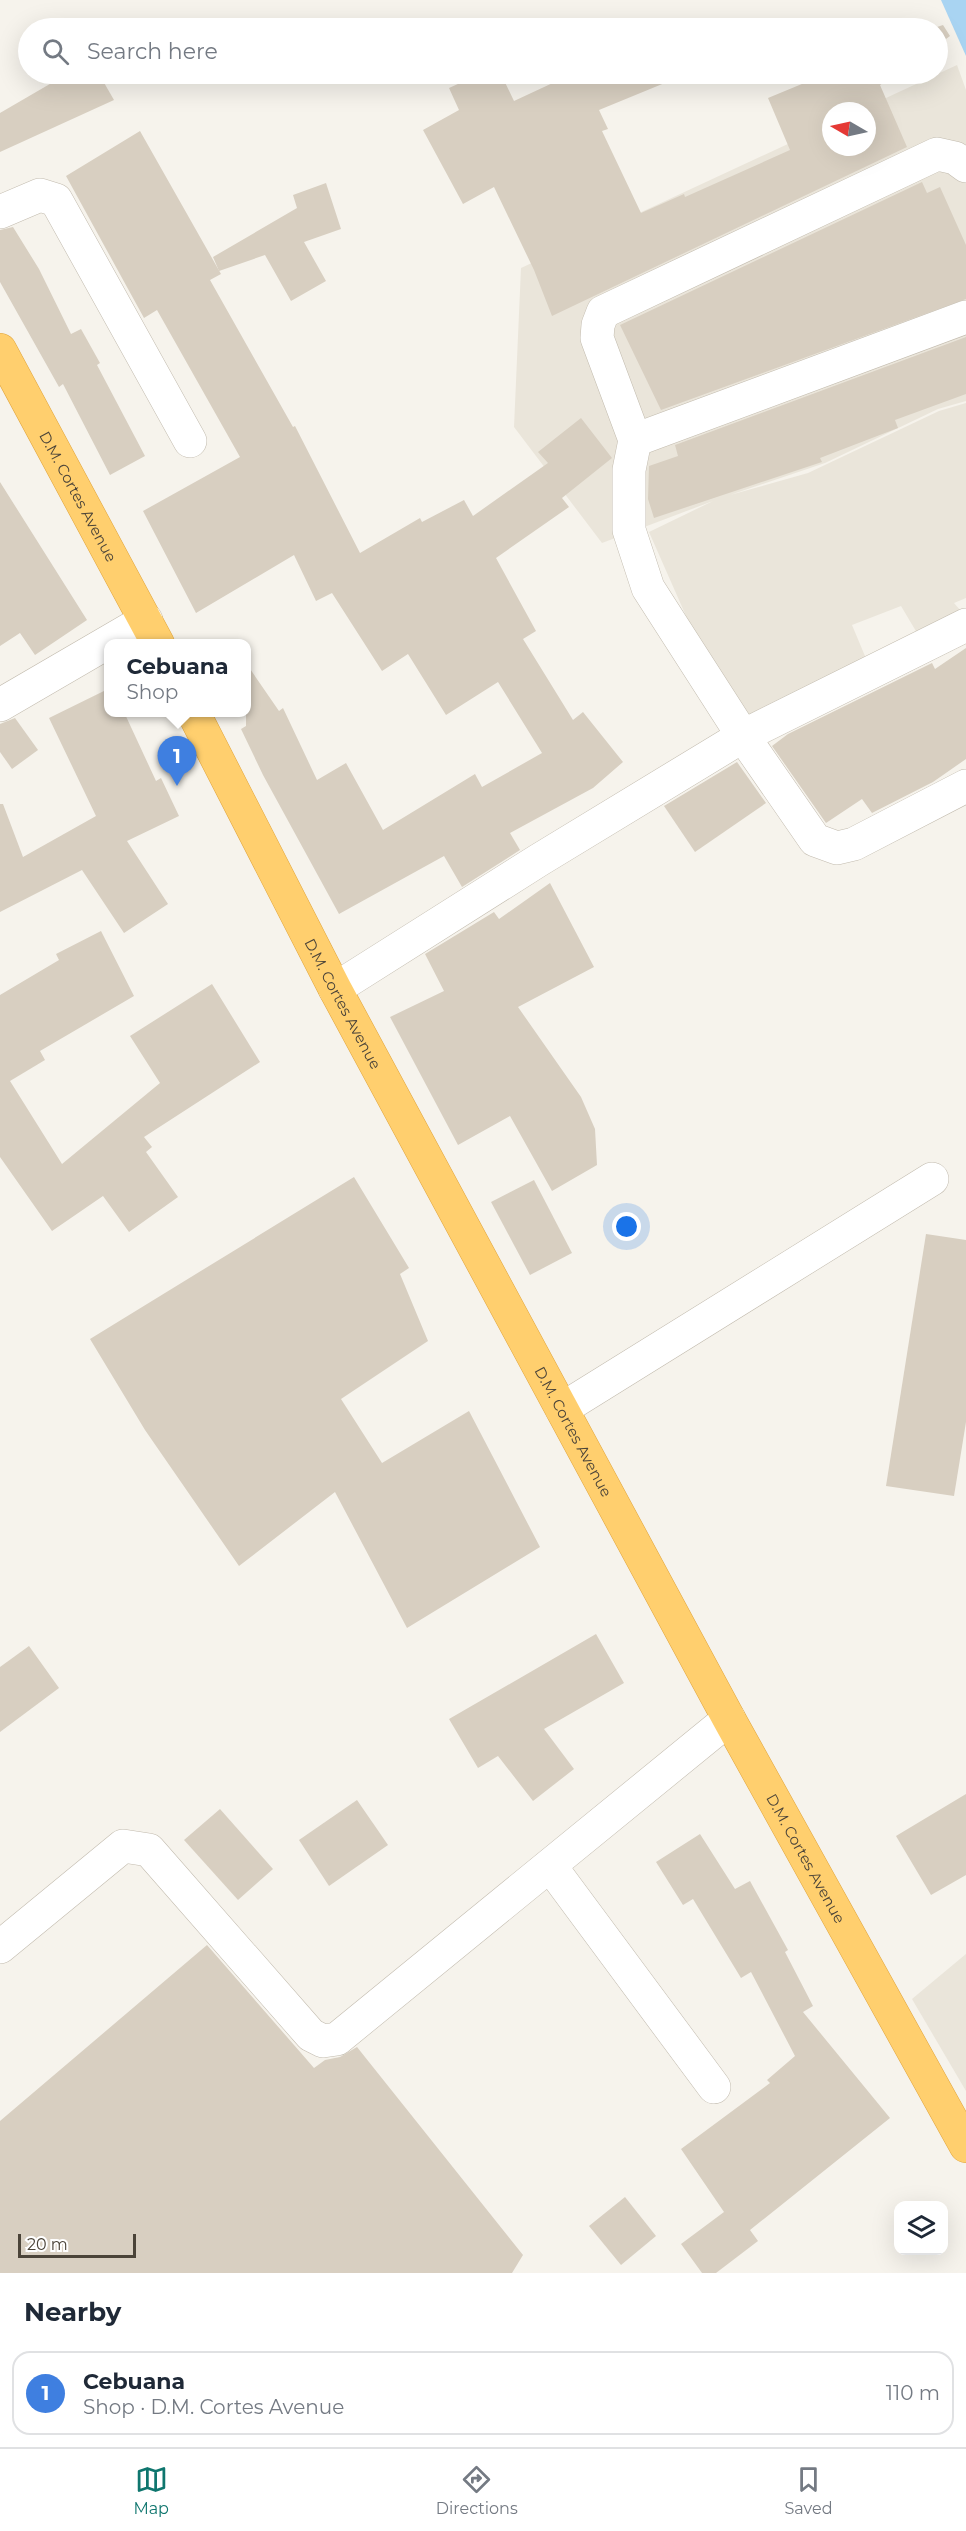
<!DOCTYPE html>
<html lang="en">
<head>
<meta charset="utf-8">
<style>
  body { margin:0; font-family:Montserrat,sans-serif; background:#f2f2f3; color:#1f2937 }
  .controls { position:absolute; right:18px; bottom:18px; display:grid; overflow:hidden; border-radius:12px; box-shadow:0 6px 24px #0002 }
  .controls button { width:54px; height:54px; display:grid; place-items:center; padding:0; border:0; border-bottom:2px solid #e0e1e3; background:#fff; color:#1f2937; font:30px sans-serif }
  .compass { position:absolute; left:822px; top:102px; width:54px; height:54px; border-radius:50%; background:#fff; box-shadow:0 6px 24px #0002; rotate:279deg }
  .scale { position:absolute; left:18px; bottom:15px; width:118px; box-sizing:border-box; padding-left:6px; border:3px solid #4b4439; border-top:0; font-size:16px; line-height:21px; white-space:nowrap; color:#4b4439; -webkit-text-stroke:4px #fff; paint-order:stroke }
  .you { position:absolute; left:627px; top:1227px; width:21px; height:21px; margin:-15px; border:4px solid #fff; border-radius:50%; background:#1a73e8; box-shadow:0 0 0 9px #1a73e833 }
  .badge { display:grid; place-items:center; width:39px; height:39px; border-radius:50%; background:#0f766e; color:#fff; font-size:20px; font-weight:700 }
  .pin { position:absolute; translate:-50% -50px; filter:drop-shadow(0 2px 3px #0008) }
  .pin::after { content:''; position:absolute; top:32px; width:21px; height:18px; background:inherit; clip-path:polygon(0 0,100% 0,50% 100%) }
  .popup { position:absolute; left:104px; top:639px; width:147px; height:78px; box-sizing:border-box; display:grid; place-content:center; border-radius:12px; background:#fff; filter:drop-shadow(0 2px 4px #0005); font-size:20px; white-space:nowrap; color:#747a83 }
  .popup b { font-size:22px; color:#1f2937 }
  .popup::after { content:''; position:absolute; left:50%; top:100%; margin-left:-12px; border:12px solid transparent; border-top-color:#fff }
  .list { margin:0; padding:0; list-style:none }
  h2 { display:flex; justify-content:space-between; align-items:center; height:78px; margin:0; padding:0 24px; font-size:26px }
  h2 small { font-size:20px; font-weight:400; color:#747a83 }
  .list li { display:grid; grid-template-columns:39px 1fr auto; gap:18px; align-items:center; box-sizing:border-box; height:84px; margin:0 12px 12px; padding:0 12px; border:2px solid #e0e1e3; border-radius:18px }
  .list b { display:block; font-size:22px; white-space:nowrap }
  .list p { margin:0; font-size:20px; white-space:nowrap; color:#747a83 }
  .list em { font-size:20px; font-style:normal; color:#747a83 }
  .icon { flex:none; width:33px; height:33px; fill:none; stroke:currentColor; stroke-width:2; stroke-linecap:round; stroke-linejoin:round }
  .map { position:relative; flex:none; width:966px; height:2273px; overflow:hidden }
  .search { position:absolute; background:#fff; box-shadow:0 6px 24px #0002; left:18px; right:18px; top:18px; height:66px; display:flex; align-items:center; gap:15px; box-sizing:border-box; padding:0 21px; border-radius:33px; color:#747a83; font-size:22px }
  .sheet { height:174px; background:#fff }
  nav { display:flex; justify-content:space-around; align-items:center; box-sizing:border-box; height:84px; border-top:2px solid #e0e1e3; background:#fff; font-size:16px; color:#747a83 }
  nav a { display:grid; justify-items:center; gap:3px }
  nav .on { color:#0f766e }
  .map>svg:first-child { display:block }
  .residential { fill:#eae5da }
  .water { fill:#a9d4f2 }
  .building { fill:#d8cfc1; fill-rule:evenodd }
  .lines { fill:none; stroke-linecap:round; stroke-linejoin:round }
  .minor-casing { stroke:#c2bbae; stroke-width:34 }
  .highway-casing { stroke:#e0a43c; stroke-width:34 }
  .minor { stroke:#fff; stroke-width:33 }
  .highway { stroke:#ffcf6e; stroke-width:33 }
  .labels { text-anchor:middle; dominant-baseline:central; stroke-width:4.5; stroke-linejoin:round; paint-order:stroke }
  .street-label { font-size:15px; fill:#4b4439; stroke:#fff }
</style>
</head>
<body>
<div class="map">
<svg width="966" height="2273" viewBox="0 0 966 2273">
  <rect width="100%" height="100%" fill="#f6f3ec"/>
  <g class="residential">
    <polygon points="957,65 966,90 966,401 938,409 825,463 730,495 808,473 939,411 966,403 966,598 954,603 966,617 923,643 901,606 852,625 870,668 818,696 740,718 709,668 649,532 713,501 602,543 514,427 521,268 831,124 831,147 867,147 867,111 858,111"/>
    <polygon points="966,1954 966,2091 912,1999"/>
  </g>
  <polygon class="water" points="941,0 966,0 966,56"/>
  <g class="building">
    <polygon points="943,25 950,36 938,45 938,28 934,28"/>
    <polygon points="67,74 99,74 114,100 0,152 0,113"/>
    <path d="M480,74h21l13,27 58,-27h97l3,6 -73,30 9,19 -6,2 39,82 43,-19 1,3 105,-47 -22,-52 58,-24h71l-17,11 27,62 -355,169 -18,-46 -40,-83 -31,17 -40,-74 36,-20 -10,-22zM831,111h36v36h-36z"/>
    <polygon points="140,131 221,274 210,280 293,427 295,426 360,553 420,518 422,522 464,500 473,516 548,463 538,452 581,418 612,458 562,498 569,507 496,558 536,631 523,639 573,720 583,712 623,762 593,788 510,833 520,850 462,887 444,856 339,914 263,775 241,729 246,726 246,663 279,711 283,708 317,780 346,763 383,830 475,774 482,787 542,753 498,682 446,715 408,654 382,671 332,593 316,601 294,555 196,613 143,511 240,457 157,310 144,318 66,176"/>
    <polygon points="922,182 927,193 940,187 966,245 966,299 661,410 620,325"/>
    <polygon points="326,183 341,229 304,242 326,281 291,301 265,255 219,271 213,257 297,208 293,195"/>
    <polygon points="13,227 39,269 71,334 81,329 100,363 97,365 145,456 110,475 63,384 59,387 0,282 0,230"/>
    <polygon points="966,337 966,394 895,420 898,428 820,458 822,462 654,518 648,499 649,466 678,456 675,445"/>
    <polygon points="0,482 87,620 35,655 20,633 0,646"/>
    <polygon points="966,648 966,759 933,782 872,813 862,799 826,823 772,746 788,734 932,663 935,669"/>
    <polygon points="108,689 108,712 124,712 156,781 161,778 179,816 127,841 168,904 124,933 82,870 0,912 0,804 3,804 23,857 96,816 49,718"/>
    <polygon points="15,718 38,750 12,769 0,752 0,724"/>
    <polygon points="737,762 766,803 695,852 664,806"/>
    <polygon points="550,883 594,967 518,1007 581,1097 595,1129 597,1165 552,1191 510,1116 458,1145 390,1017 444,991 425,954 494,912 499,919"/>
    <polygon points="101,931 134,996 40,1051 45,1060 10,1081 62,1164 160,1083 130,1036 212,984 260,1062 144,1137 152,1147 146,1152 178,1197 129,1232 103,1196 52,1231 0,1157 0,995 59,960 56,954"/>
    <polygon points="354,1177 409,1268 400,1274 428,1341 341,1399 382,1463 469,1411 540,1547 407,1628 335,1492 239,1566 145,1430 90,1339"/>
    <polygon points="534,1180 572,1253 530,1275 491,1202"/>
    <polygon points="926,1234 966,1240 966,1422 954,1496 886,1486"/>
    <polygon points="596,1634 624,1683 544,1729 574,1769 533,1801 498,1756 478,1768 449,1719"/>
    <polygon points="29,1646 59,1688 0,1732 0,1667"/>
    <polygon points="966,1794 966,1875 931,1895 896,1836"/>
    <polygon points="357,1800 388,1845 329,1886 299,1840"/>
    <polygon points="220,1809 273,1869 238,1900 184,1840"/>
    <polygon points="700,1834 735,1889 750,1881 788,1950 785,1952 813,2006 803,2012 890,2118 750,2230 758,2241 716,2273 702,2273 681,2244 724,2212 681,2149 770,2083 767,2080 795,2056 751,1972 741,1978 693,1899 683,1905 656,1862"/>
    <polygon points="207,1945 314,2068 325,2060 340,2057 357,2047 523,2255 512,2273 0,2273 0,2121"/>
    <polygon points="625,2197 656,2236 621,2265 589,2226"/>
  </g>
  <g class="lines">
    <g class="minor-casing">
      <g id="minor">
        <polyline points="966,166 955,158 937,154 603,312 598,325 597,338 635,440 629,470 629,530 648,588 743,736 815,840 837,848 854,844 966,786"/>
        <polyline points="0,212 40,195 56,200 190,441"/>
        <polyline points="635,440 966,317"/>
        <polyline points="0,705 146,620"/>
        <polyline points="335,989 539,860 743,736 966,625"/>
        <polyline points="562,1409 932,1179"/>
        <polyline points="551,1867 714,2087"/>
        <polyline points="0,1947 123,1846 149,1850 311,2035 323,2041 337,2039 729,1719"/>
      </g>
    </g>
    <g class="highway-casing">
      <g id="highway">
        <path id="s1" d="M0,350l158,294"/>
        <path id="s2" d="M193,712l142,277 394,730 237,427"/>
      </g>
    </g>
    <use href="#minor" class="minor"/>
    <use href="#highway" class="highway"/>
  </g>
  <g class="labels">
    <g class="street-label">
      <text stroke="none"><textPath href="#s1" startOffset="166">D.M. Cortes Avenue</textPath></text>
      <text stroke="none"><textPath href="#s2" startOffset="328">D.M. Cortes Avenue</textPath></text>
      <text stroke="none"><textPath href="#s2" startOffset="814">D.M. Cortes Avenue</textPath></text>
      <text stroke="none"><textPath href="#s2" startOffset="1300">D.M. Cortes Avenue</textPath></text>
    </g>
  </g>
</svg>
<div class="controls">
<button><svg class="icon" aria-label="layers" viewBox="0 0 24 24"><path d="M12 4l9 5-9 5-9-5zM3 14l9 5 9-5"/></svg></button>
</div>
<svg class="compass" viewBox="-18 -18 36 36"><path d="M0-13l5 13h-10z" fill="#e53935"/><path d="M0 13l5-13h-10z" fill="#747a83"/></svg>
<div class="scale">20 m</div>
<div class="you"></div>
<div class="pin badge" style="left:177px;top:786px;background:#3f7fe0">1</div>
<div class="popup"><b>Cebuana</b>Shop</div>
<div class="search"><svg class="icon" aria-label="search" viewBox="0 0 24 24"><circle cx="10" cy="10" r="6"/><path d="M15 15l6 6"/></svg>Search here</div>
</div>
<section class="sheet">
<h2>Nearby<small></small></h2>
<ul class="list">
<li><span class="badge" style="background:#3f7fe0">1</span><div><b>Cebuana</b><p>Shop · D.M. Cortes Avenue</p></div><em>110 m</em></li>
</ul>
</section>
<nav>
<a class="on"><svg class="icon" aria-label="map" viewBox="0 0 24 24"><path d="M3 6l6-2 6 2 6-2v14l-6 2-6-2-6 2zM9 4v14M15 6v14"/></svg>Map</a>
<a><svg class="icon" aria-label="directions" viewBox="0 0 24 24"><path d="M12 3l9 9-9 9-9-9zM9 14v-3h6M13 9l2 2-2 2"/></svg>Directions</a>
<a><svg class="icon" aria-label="saved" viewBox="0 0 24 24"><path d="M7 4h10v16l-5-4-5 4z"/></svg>Saved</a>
</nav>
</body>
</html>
